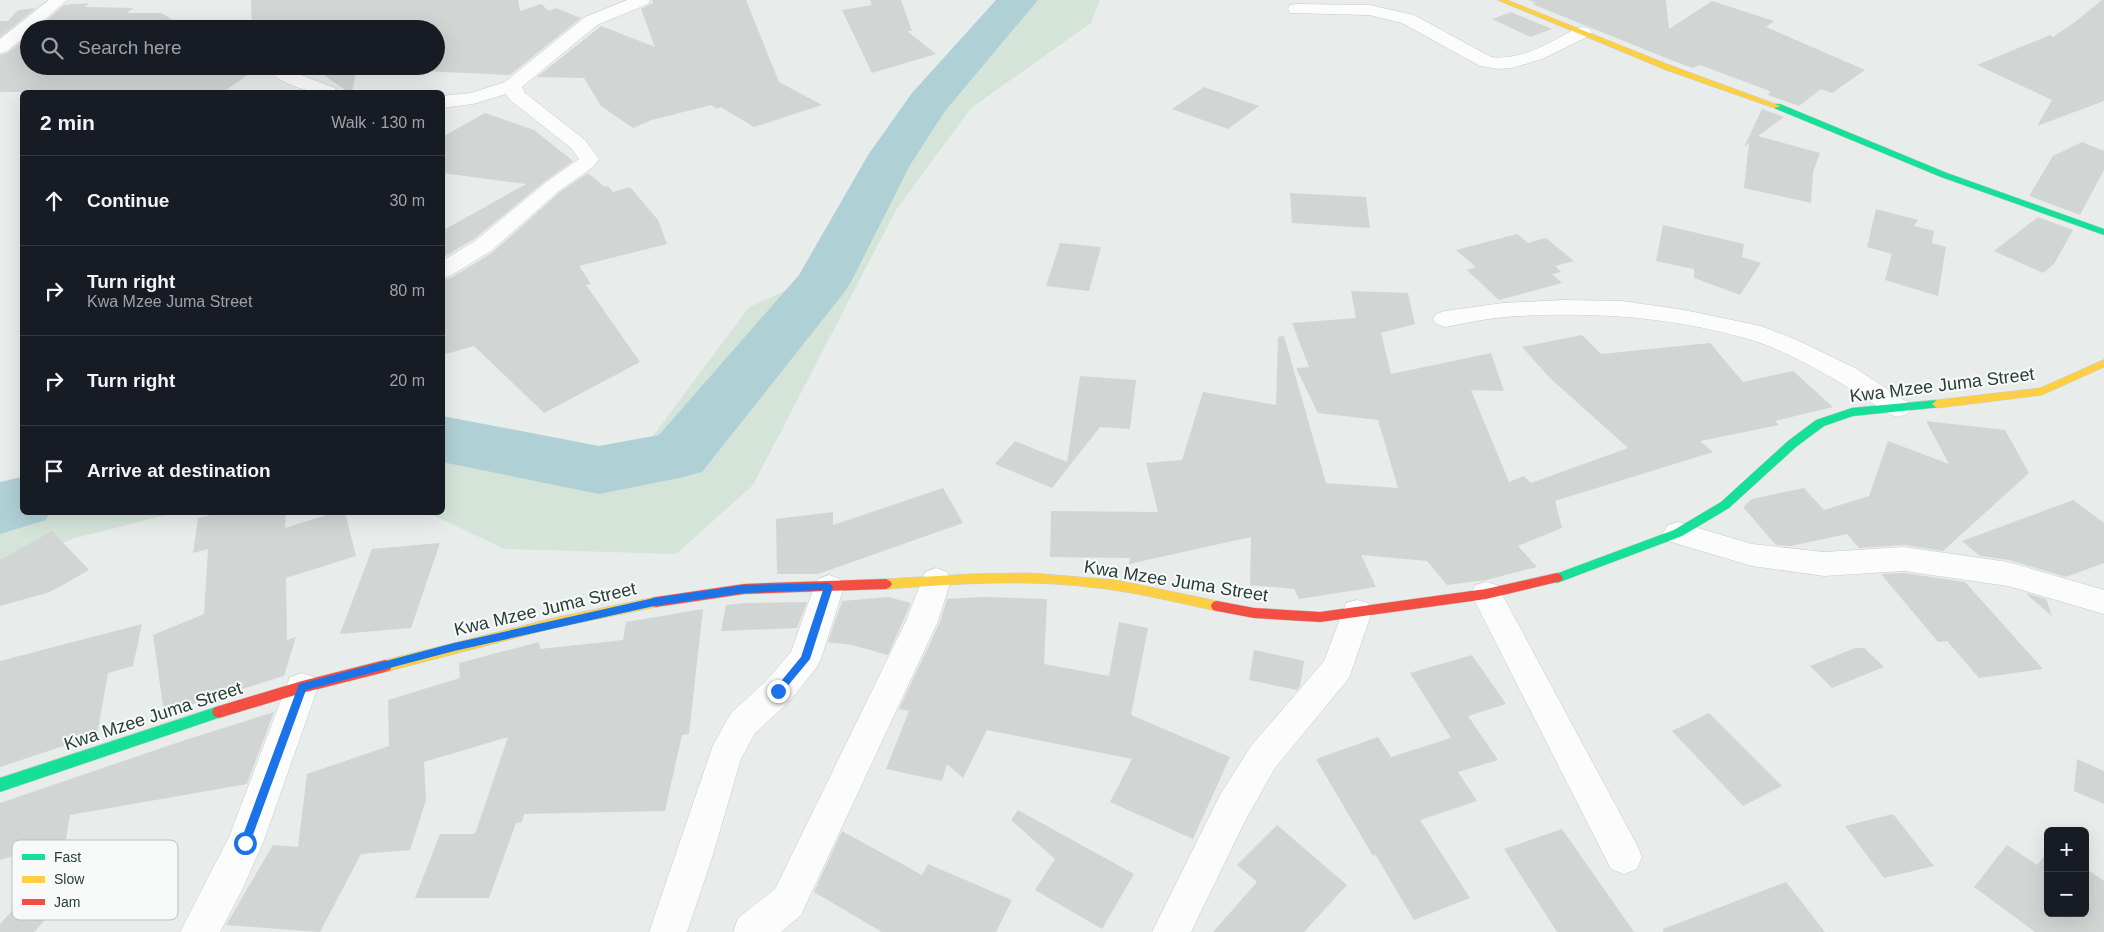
<!DOCTYPE html>
<html lang="en">
<head>
<meta charset="utf-8">
<style>
  body { margin:0; font-family:Arial,sans-serif; background:#20242c; color:#f1f3f6 }
  .controls { position:absolute; right:15px; bottom:15px; display:grid; overflow:hidden; border-radius:8px; box-shadow:0 5px 20px #0002 }
  .controls button { width:45px; height:45px; display:grid; place-items:center; padding:0; border:0; border-bottom:1px solid #363941; background:#171b24; color:#f1f3f6; font:25px sans-serif }
  .stop { position:absolute; width:15px; height:15px; margin:-11px; border:4px solid #1a73e8; border-radius:50%; background:#fff }
  .stop.end { background:#1a73e8; border-color:#fff; box-shadow:0 1px 5px #0008 }
  .list { margin:0; padding:0; list-style:none }
  h2 { display:flex; justify-content:space-between; align-items:center; height:65px; margin:0; padding:0 20px; font-size:21px }
  h2 small { font-size:16px; font-weight:400; color:#9ea1a6 }
  .list li { display:grid; grid-template-columns:32px 1fr auto; gap:15px; align-items:center; box-sizing:border-box; height:90px; padding:0 20px; border-top:1px solid #363941 }
  .list b { display:block; font-size:19px; white-space:nowrap }
  .list p { margin:0; font-size:16px; white-space:nowrap; color:#9ea1a6 }
  .list em { font-size:16px; font-style:normal; color:#9ea1a6 }
  .icon { flex:none; width:28px; height:28px; fill:none; stroke:currentColor; stroke-width:2; stroke-linecap:round; stroke-linejoin:round }
  .map { position:relative; flex:none; width:2104px; height:932px; overflow:hidden }
  .search { position:absolute; background:#171b24; box-shadow:0 5px 20px #0002; left:20px; top:20px; width:425px; height:55px; display:flex; align-items:center; gap:12px; box-sizing:border-box; padding:0 18px; border-radius:28px; color:#9ea1a6; font-size:19px }
  .panel { position:absolute; background:#171b24; box-shadow:0 5px 20px #0002; left:20px; top:90px; width:425px; height:425px; border-radius:8px }
  .map>svg:first-child { display:block }
  .green { fill:#d4e4d9 }
  .lines { fill:none; stroke-linecap:round; stroke-linejoin:round }
  .river { fill:#afd0d5; fill-rule:evenodd }
  .building { fill:#d1d5d4 }
  .street-casing { stroke:#c5cac8; stroke-width:1 }
  .fast-casing { stroke:#c6cbc9; stroke-width:1 }
  .slow-casing { stroke:#c6cbc9; stroke-width:1 }
  .jam-casing { stroke:#c6cbc9; stroke-width:1 }
  .street { fill:#fcfcfc; fill-rule:evenodd }
  .fast { fill:#16e098; fill-rule:evenodd }
  .slow { fill:#ffcf43; fill-rule:evenodd }
  .jam { fill:#f24e42; fill-rule:evenodd }
  .route { fill:#1a73e8 }
  .labels { text-anchor:middle; dominant-baseline:central; stroke-width:4; stroke-linejoin:round; paint-order:stroke }
  .street-label { font-size:18px; fill:#283e38; stroke:#f7faf9 }
  .key { fill:#f7faf9; stroke:#b9c2bf; stroke-width:1 }
  .key-label { font-size:14px; fill:#283e38 }
</style>
</head>
<body>
<div class="map">
<svg width="2104" height="932" viewBox="0 0 2104 932">
  <rect width="100%" height="100%" fill="#e8edeb"/>
  <g class="green">
    <polygon points="1011,0 1100,0 1091,23 971,108 896,210 753,485 676,554 504,549 429,513 442,512 443,442 621,479 749,307 831,270 921,108 1004,26"/>
    <polygon points="22,495 22,512 174,513 75,538 0,567 0,502"/>
  </g>
  <g class="lines">
    <g class="river">
      <polygon points="996,0 1038,0 945,111 910,165 851,282 843,294 702,472 679,478 599,494 442,462 442,416 599,446 659,435 799,275 868,155 912,93"/>
      <polygon points="22,477 22,512 50,512 46,520 0,534 0,482"/>
    </g>
  </g>
  <g class="building">
    <polygon points="251,0 518,0 520,11 541,4 549,11 556,8 581,18 510,75 357,68 352,92 348,92 311,66 436,66 436,29 252,29"/>
    <polygon points="652,0 746,0 779,82 822,105 754,127 721,107 717,109 711,105 652,120 633,128 601,106 584,78 537,77 601,26 655,47 641,9 653,3"/>
    <polygon points="870,0 901,0 912,31 907,31 936,54 872,73 842,10 872,5"/>
    <polygon points="1529,0 1666,0 1669,29 1712,1 1774,21 1766,27 1865,70 1832,93 1821,89 1799,106 1768,95 1770,91 1700,65 1693,68 1676,62 1532,4 1536,3"/>
    <polygon points="2102,0 2104,0 2104,101 2037,126 2052,100 1977,65 2050,35 2053,37 2075,22"/>
    <polygon points="89,3 85,7 133,8 127,13 161,13 189,29 37,29 64,5"/>
    <polygon points="36,8 0,37 0,21 8,21 18,10"/>
    <polygon points="1511,12 1552,29 1530,37 1492,19"/>
    <polygon points="29,36 29,66 255,66 258,68 223,92 0,92 0,55 7,53"/>
    <polygon points="1204,87 1259,106 1228,129 1172,109"/>
    <polygon points="1762,109 1784,117 1758,136 1820,153 1813,172 1811,203 1744,188 1749,143 1744,147"/>
    <polygon points="485,113 534,130 573,161 544,182 474,239 442,258 442,231 526,184 442,173 442,137"/>
    <polygon points="2082,142 2104,151 2104,170 2080,215 2029,196 2053,156"/>
    <polygon points="588,173 605,187 608,186 613,192 630,187 658,220 667,244 579,266 591,284 586,285 640,362 544,413 474,346 442,355 442,280 451,278 492,253 560,192"/>
    <polygon points="1290,193 1366,197 1370,228 1292,223"/>
    <polygon points="1876,209 1918,220 1914,226 1934,231 1932,243 1946,247 1938,296 1885,280 1892,254 1867,247"/>
    <polygon points="2038,217 2073,230 2054,264 2043,273 1994,251"/>
    <polygon points="1663,225 1744,244 1742,257 1761,263 1740,295 1694,278 1694,269 1656,261"/>
    <polygon points="1517,234 1528,243 1546,238 1574,261 1555,266 1561,272 1552,274 1562,283 1499,300 1467,270 1476,267 1456,250"/>
    <polygon points="1060,243 1101,247 1089,291 1046,286"/>
    <polygon points="1351,291 1408,293 1415,324 1381,333 1391,374 1491,353 1504,391 1471,390 1509,482 1524,476 1531,483 1628,448 1550,378 1522,347 1582,335 1601,354 1710,343 1743,382 1793,371 1833,407 1775,421 1779,425 1700,441 1713,452 1555,501 1562,528 1518,546 1537,567 1486,580 1447,585 1427,561 1361,555 1376,587 1299,599 1294,589 1250,585 1251,537 1129,564 1130,558 1050,557 1051,511 1158,512 1146,463 1182,460 1203,392 1276,405 1278,337 1284,336 1326,483 1398,488 1378,420 1318,413 1296,368 1309,367 1292,323 1356,318"/>
    <polygon points="1080,376 1136,380 1130,429 1100,427 1052,488 995,464 1015,441 1067,462"/>
    <polygon points="1926,421 2005,430 2029,473 1943,551 1904,545 1859,548 1847,534 1791,546 1776,545 1743,507 1752,499 1804,488 1824,510 1869,496 1888,441 1949,464"/>
    <polygon points="943,488 963,523 818,574 777,574 776,519 833,512 833,525"/>
    <polygon points="2073,500 2104,523 2104,563 2066,577 2009,560 1980,556 1962,541"/>
    <polygon points="222,512 286,512 285,528 336,512 345,512 356,556 286,578 287,640 296,637 284,676 164,713 153,635 204,614 208,549 193,553 198,518"/>
    <polygon points="52,531 89,570 50,592 0,606 0,560"/>
    <polygon points="440,543 411,628 340,634 372,549"/>
    <polygon points="1904,573 1965,582 2043,669 1979,678 1947,641 1938,642 1881,574"/>
    <polygon points="2025,593 2046,599 2052,616"/>
    <polygon points="888,597 911,603 888,655 852,645 828,642 842,601"/>
    <polygon points="983,597 1047,599 1044,664 1109,676 1119,622 1148,628 1131,715 1230,757 1193,839 1110,802 1132,759 987,730 963,778 947,764 942,781 886,769 909,711 899,709 940,622 947,599"/>
    <polygon points="807,602 797,628 721,631 726,605 744,603"/>
    <polygon points="703,609 689,734 682,735 665,811 524,814 522,822 516,823 489,898 415,898 440,834 475,834 508,737 424,762 426,800 410,850 361,854 320,932 226,925 273,845 298,847 307,774 389,746 388,700 460,678 459,663 539,642 540,649 623,640 626,622"/>
    <polygon points="142,624 133,666 108,673 97,735 0,767 0,661"/>
    <polygon points="1855,648 1864,648 1884,667 1832,688 1810,666"/>
    <polygon points="1254,650 1304,661 1300,686 1297,690 1249,680"/>
    <polygon points="1472,655 1506,704 1468,716 1498,760 1458,772 1477,801 1420,820 1470,898 1414,920 1375,854 1373,856 1316,759 1378,737 1391,757 1451,738 1410,673"/>
    <polygon points="274,712 247,784 70,815 66,839 0,860 0,803 179,742"/>
    <polygon points="1709,713 1782,786 1743,806 1672,731"/>
    <polygon points="2077,759 2104,771 2104,804 2074,791"/>
    <polygon points="1018,810 1134,874 1102,929 1035,890 1055,859 1011,820"/>
    <polygon points="1893,814 1934,866 1884,878 1845,826"/>
    <polygon points="1277,825 1347,885 1304,932 1213,932 1257,882 1237,865"/>
    <polygon points="1562,829 1634,932 1557,932 1504,849"/>
    <polygon points="842,831 922,875 928,864 1012,900 996,932 882,932 814,892"/>
    <polygon points="2007,845 2037,865 2048,852 2048,913 2085,913 2085,868 2104,881 2104,932 2035,932 1974,887"/>
    <polygon points="60,859 91,869 34,932 0,932 0,924"/>
    <polygon points="1786,882 1825,932 1663,932 1663,929"/>
  </g>
  <g class="lines">
    <g class="street-casing">
      <g id="street">
        <polygon points="49,0 67,0 34,29 29,29 29,33 6,52 0,53 0,39"/>
        <polygon points="627,0 650,0 648,4 597,25 522,87 525,93 585,140 599,159 593,167 559,191 491,251 450,276 442,278 442,261 475,241 545,183 579,159 571,148 510,100 506,94 473,104 442,108 442,96 471,93 505,82 585,17"/>
        <path d="M1296,4l73,1 45,10 77,42c31,4 59,-15 86,-29l6,-1 6,1 3,4 -3,4 -47,23 -30,9 -13,1 -19,-3 -78,-43 -33,-8 -79,-2 -2,-4 2,-4z"/>
        <path d="M265,66h22l14,9 34,13 2,4c-21,3 -58,-6 -72,-26z"/>
        <path d="M1563,300l59,1 62,9 77,16 36,14 58,28 52,34 4,6 -4,6 -9,3 -9,-3c-44,-29 -93,-61 -144,-76 -78,-22 -159,-27 -240,-21 -20,2 -40,6 -60,10l-9,-3 -3,-5 3,-5 9,-3 58,-8z"/>
        <polygon points="1678,522 1752,544 1824,552 1904,547 2008,562 2104,590 2104,614 2008,586 1904,571 1824,576 1752,566 1668,541 1663,533 1668,525"/>
        <polygon points="936,568 947,572 951,580 938,621 801,915 781,932 733,932 738,918 775,889 906,621 925,572"/>
        <polygon points="829,575 840,579 844,587 821,659 816,668 790,701 755,733 741,759 711,861 687,932 649,932 713,745 731,713 766,681 791,652 814,587 818,579"/>
        <polygon points="1486,582 1497,585 1637,845 1642,857 1637,869 1624,874 1611,869 1471,594 1475,585"/>
        <polygon points="1357,600 1368,603 1372,612 1349,678 1275,768 1246,819 1191,932 1152,932 1220,795 1251,746 1324,661 1346,603"/>
        <polygon points="302,673 314,677 318,687 263,843 241,892 220,932 180,932 229,837 286,687 290,677"/>
      </g>
    </g>
    <g class="fast-casing">
      <g id="fast">
        <polygon points="1774,104 1780,104 1947,173 2104,229 2104,235 1941,177 1774,108"/>
        <polygon points="1937,400 1942,404 1941,407 1853,416 1824,426 1796,447 1729,508 1682,536 1557,583 1553,581 1551,578 1553,575 1674,530 1721,502 1788,441 1816,420 1852,408"/>
        <polygon points="219,706 224,708 226,712 224,716 0,792 0,778"/>
      </g>
    </g>
    <g class="slow-casing">
      <g id="slow">
        <polygon points="1498,0 1507,0 1672,66 1781,106 1774,108 1666,70"/>
        <polygon points="2104,360 2104,367 2042,395 1937,408 1932,404 1937,400 2040,388"/>
        <path d="M1030,573l86,7 101,21 4,1 2,4 -2,4 -4,1c-43,-9 -85,-20 -128,-24 -67,-8 -136,-3 -203,2l-4,-2 -2,-3 2,-3 4,-2 86,-5z"/>
        <polygon points="656,597 660,598 662,602 660,606 656,607 554,628 385,672 380,670 378,666 380,662 385,660 554,618"/>
      </g>
    </g>
    <g class="jam-casing">
      <g id="jam">
        <polygon points="1557,573 1561,575 1563,578 1561,581 1486,599 1320,622 1254,618 1217,611 1213,610 1211,606 1213,602 1217,601 1254,608 1320,612 1486,589"/>
        <polygon points="886,579 890,581 892,584 890,587 886,589 744,594 656,607 652,606 650,602 652,598 656,597 744,584"/>
        <polygon points="385,660 390,662 392,666 390,670 385,672 302,693 219,718 214,716 212,712 214,708 219,706 302,681"/>
      </g>
    </g>
    <use href="#street" class="street"/>
    <use href="#fast" class="fast"/>
    <use href="#slow" class="slow"/>
    <use href="#jam" class="jam"/>
  </g>
  <polygon class="route" points="829,583 833,587 810,659 781,694 778,695 773,691 801,657 823,590 744,593 654,606 454,651 306,690 250,843 249,846 245,848 241,846 240,843 299,684 454,643 654,598 744,585"/>
  <g class="labels">
    <g class="street-label">
      <text transform="translate(1942 385) rotate(-7)">Kwa Mzee Juma Street</text>
      <text transform="translate(1176 581) rotate(9)">Kwa Mzee Juma Street</text>
      <text transform="translate(545 609) rotate(-13)">Kwa Mzee Juma Street</text>
      <text transform="translate(153 716) rotate(-18)">Kwa Mzee Juma Street</text>
    </g>
  </g>
  <rect x="12" y="840" width="166" height="80" rx="8" class="key"/>
  <rect x="22" y="854" width="23" height="6" fill="#16e098"/>
  <rect x="22" y="876" width="23" height="7" fill="#ffcf43"/>
  <rect x="22" y="899" width="23" height="6" fill="#f24e42"/>
  <g class="key-label">
    <text x="54" y="862">Fast</text>
    <text x="54" y="884">Slow</text>
    <text x="54" y="907">Jam</text>
  </g>
</svg>
<div class="controls">
<button>+</button>
<button>−</button>
</div>
<div class="stop" style="left:245px;top:843px"></div>
<div class="stop end" style="left:778px;top:691px"></div>
<div class="search"><svg class="icon" aria-label="search" viewBox="0 0 24 24"><circle cx="10" cy="10" r="6"/><path d="M15 15l6 6"/></svg>Search here</div>
<section class="panel">
<h2>2 min<small>Walk · 130 m</small></h2>
<ul class="list">
<li><svg class="icon" aria-label="ahead" viewBox="0 0 24 24"><path d="M12 20V5M6 11l6-6 6 6"/></svg><div><b>Continue</b></div><em>30 m</em></li>
<li><svg class="icon" aria-label="right" viewBox="0 0 24 24"><path d="M7 20v-9h11M14 6l5 5-5 5"/></svg><div><b>Turn right</b><p>Kwa Mzee Juma Street</p></div><em>80 m</em></li>
<li><svg class="icon" aria-label="right" viewBox="0 0 24 24"><path d="M7 20v-9h11M14 6l5 5-5 5"/></svg><div><b>Turn right</b></div><em>20 m</em></li>
<li><svg class="icon" aria-label="arrive" viewBox="0 0 24 24"><path d="M6 21V4h12l-3 4 3 4H6"/></svg><div><b>Arrive at destination</b></div></li>
</ul>
</section>
</div>
</body>
</html>
